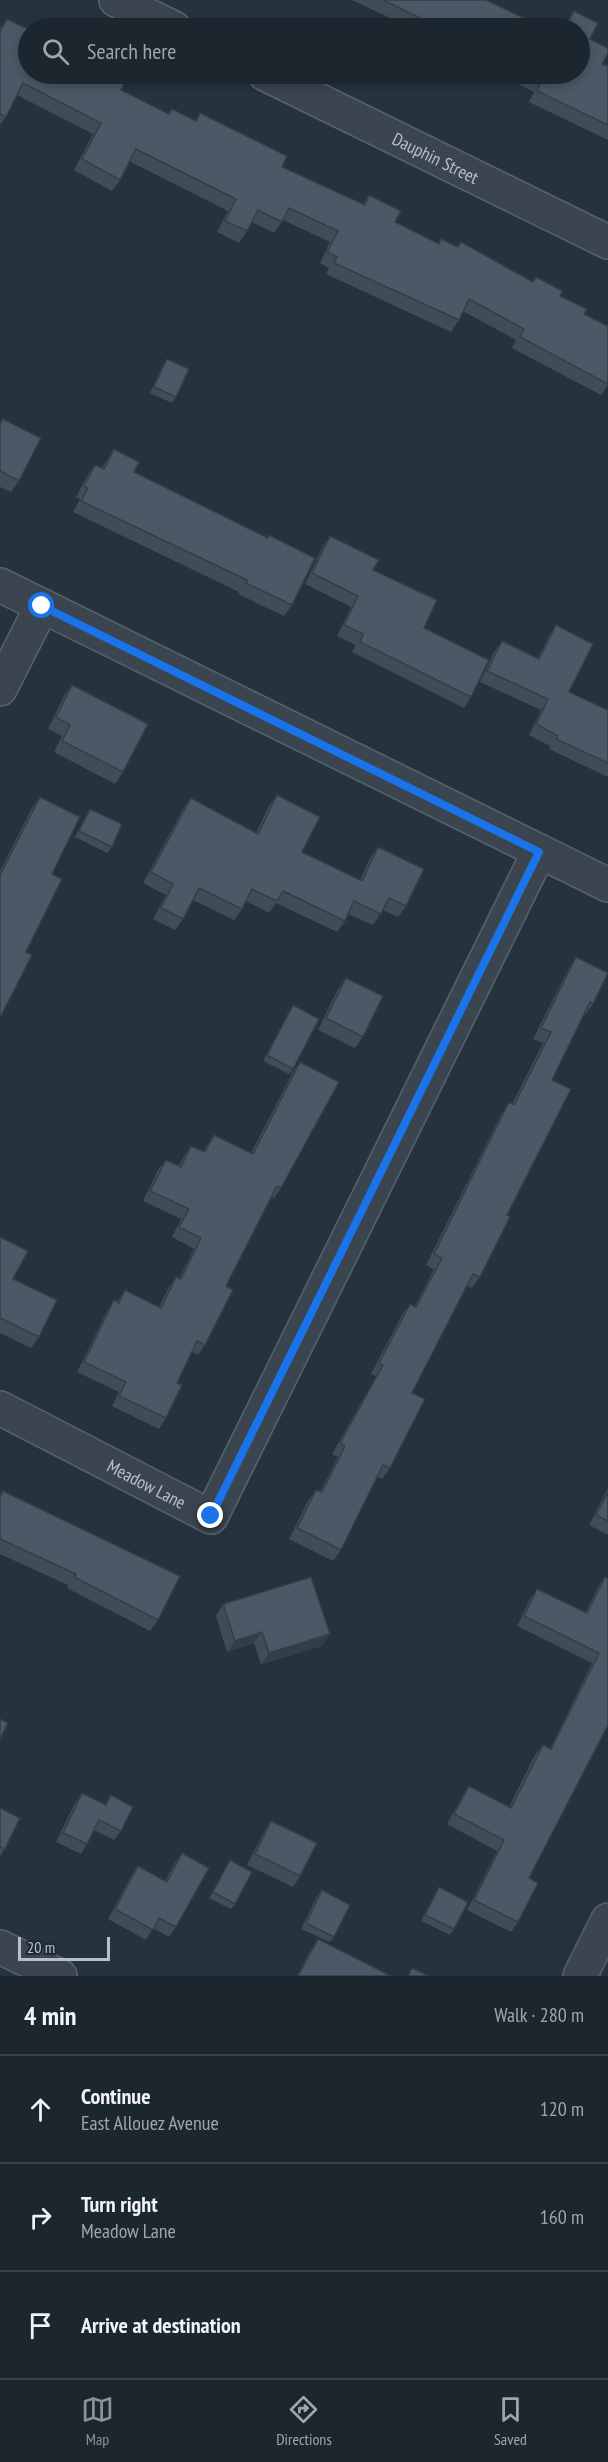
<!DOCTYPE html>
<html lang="en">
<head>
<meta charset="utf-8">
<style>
  body { margin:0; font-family:"PT Sans Narrow",sans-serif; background:#252e37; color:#f1f3f6 }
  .scale { position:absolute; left:18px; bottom:15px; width:92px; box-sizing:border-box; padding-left:6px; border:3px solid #b7c0ca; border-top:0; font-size:16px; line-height:21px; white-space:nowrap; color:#b7c0ca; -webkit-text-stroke:4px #1f2a35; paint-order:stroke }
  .stop { position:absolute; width:18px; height:18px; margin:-14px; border:4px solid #1a73e8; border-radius:50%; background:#fff }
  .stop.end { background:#1a73e8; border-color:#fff; box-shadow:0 2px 6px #0008 }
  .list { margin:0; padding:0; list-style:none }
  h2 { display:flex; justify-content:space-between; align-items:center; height:78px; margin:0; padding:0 24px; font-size:26px }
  h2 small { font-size:20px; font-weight:400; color:#a0a5aa }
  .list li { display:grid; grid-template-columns:39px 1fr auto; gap:18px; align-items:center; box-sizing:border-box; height:108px; padding:0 24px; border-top:2px solid #3a434b }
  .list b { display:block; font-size:22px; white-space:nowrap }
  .list p { margin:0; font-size:20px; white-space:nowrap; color:#a0a5aa }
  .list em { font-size:20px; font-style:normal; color:#a0a5aa }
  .icon { flex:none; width:33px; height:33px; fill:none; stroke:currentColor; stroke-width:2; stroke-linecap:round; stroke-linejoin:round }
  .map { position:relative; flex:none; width:608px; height:1976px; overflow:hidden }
  .search { position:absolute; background:#1c262f; box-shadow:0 3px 9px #0003; left:18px; right:18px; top:18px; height:66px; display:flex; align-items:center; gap:15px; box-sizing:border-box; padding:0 21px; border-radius:33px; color:#a0a5aa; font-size:22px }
  .sheet { height:402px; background:#1c262f }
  nav { display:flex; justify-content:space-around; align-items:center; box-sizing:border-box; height:84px; border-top:2px solid #3a434b; background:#1c262f; font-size:16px; color:#a0a5aa }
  nav a { display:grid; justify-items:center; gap:3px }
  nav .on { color:#8c9099 }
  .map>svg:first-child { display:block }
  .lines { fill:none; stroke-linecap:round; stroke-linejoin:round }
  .minor-casing { stroke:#58636d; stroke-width:36 }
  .minor { stroke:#3a454f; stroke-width:33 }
  .wall { fill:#404d57 }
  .shaded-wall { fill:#343e47 }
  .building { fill:#4a5965; stroke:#343e47; stroke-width:1.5 }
  .route { stroke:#1a73e8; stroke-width:8 }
  .labels { text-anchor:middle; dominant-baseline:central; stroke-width:4.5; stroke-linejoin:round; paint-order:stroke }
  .street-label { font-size:18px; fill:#b7c0ca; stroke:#1f2a35 }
</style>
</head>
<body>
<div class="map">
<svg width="608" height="1976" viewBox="0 0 608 1976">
  <rect width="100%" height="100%" fill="#26333f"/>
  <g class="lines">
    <g class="minor-casing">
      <g id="minor">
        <polyline points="116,0 174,28"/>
        <path id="s1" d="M265,74l343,168"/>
        <polyline points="0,585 608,885"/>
        <polyline points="0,689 42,606"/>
        <path id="s2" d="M0,1408l211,109 328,-665"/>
        <polyline points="0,1947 60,1976"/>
        <polyline points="580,1976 608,1920"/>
      </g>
    </g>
    <use href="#minor" class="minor"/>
  </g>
  <g class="wall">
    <polygon points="352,0 486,0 545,28 411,28"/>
    <polygon points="574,11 602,64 608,66 608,140 529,102 534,92 497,74 579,74 579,28 563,28"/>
    <polygon points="7,19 121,90 168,114 172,109 194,121 200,113 282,167 363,204 369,195 395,222 438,244 441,239 457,247 461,242 533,281 536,277 584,314 608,326 608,385 601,395 512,348 516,340 463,311 459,320 451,332 326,274 329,268 320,263 330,242 283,220 274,233 252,222 247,231 239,243 217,232 228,211 129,161 120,180 112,191 74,170 93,134 17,95 6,117 0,125 0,28"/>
    <polygon points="167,359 176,397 172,403 150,393 163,365"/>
    <polygon points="3,419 19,481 11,492 0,487 0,423"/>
    <polygon points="114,449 134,472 292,605 284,616 238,594 239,592 73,512 80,499 76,497 87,476 95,465 102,468"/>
    <polygon points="330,536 373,570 424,628 471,697 464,708 352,652 356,645 337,636 351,607 305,584 323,546"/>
    <polygon points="556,625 569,692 608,710 608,777 549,749 550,746 529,735 541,710 480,682 494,652 502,641 538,658 549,636"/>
    <polygon points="72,685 123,772 115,784 54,752 62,736 48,729 64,696"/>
    <polygon points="277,795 302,852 360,880 370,858 378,847 406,906 398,917 383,910 373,925 348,914 345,921 337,932 276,903 269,913 246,901 242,909 234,920 193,900 183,919 175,930 153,919 166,895 143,883 183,809 191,798 256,833 269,806"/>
    <polygon points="40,797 52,874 26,952 0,1018 0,871 32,808"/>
    <polygon points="90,809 112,847 107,853 75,837 86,815"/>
    <polygon points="576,957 593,1004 585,1015 584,1014 552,1080 507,1215 480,1277 472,1288 467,1286 412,1393 390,1468 382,1479 377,1477 341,1550 333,1561 289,1539 308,1501 316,1490 320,1492 338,1457 332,1454 376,1376 371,1374 402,1315 410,1304 415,1306 434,1269 426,1265 502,1113 509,1102 512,1104 543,1043 533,1039 569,968"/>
    <polygon points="346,978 363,1037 355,1048 318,1030 338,989"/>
    <polygon points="293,1005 293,1069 289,1074 263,1061 289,1011"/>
    <polygon points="300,1062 281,1188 274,1198 271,1197 226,1286 205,1345 198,1355 192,1352 177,1383 166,1418 159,1429 112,1406 119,1392 77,1372 107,1311 114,1300 117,1302 125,1290 159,1307 169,1287 176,1277 179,1279 194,1249 172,1237 181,1219 143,1201 158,1170 166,1160 179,1166 184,1156 191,1146 203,1152 214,1135 251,1153 293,1072"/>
    <polygon points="0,1237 13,1279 39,1337 31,1348 0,1333"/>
    <polygon points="608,1488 608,1535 589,1525"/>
    <polygon points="3,1491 158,1620 150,1631 67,1588 68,1585 0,1554 0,1495"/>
    <polygon points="605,1577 608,1725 529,1878 518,1922 511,1932 467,1910 497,1851 447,1824 462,1797 469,1786 509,1807 535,1755 543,1745 550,1749 592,1663 517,1626 530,1599 537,1589 586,1612 598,1587"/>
    <polygon points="223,1604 322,1646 261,1664 254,1643 227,1652 216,1616"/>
    <polygon points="82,1793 105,1804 111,1795 121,1831 114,1840 94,1830 87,1844 81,1854 56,1842 75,1803"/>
    <polygon points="0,1808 5,1849 0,1856"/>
    <polygon points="271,1821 300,1876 293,1887 247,1865 264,1832"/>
    <polygon points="182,1853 176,1927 169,1937 153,1928 146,1940 108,1919 131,1876 138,1866 165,1881 175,1863"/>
    <polygon points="230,1860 235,1904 231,1909 209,1898 226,1866"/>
    <polygon points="439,1887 454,1929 450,1935 421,1921 435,1893"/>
    <polygon points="322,1890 334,1937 330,1942 301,1929 317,1896"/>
    <polygon points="318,1939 391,1976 297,1976 310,1951"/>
  </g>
  <g class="shaded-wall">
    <polygon points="262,1632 254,1643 227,1652 235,1641"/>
    <polygon points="330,1634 322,1646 261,1664 269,1653"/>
  </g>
  <g class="building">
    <polygon points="383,0 486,0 545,28 438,28 416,16"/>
    <polygon points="574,11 598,23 590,39 608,48 608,53 602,64 608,66 608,125 537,91 542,80 528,74 579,74 579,28 565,28"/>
    <polygon points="7,19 28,29 28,74 122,74 128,76 121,90 169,114 172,109 196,121 200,113 287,156 282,167 365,205 369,195 401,211 395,222 439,244 441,239 458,247 461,242 533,282 536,277 563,291 560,296 587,309 584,314 608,326 608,384 520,337 524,329 469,299 459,320 334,263 337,257 327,252 338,231 289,208 282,222 258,210 247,231 225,221 236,199 136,149 120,180 82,159 101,123 23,83 6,117 0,114 0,32"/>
    <polygon points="167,359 189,369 176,397 154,387"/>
    <polygon points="3,419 41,438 19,481 0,471 0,424"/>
    <polygon points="114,449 139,462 134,472 268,538 269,535 315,558 292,605 246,583 247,580 81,501 88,488 84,486 95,465 104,469"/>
    <polygon points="330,536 379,560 373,570 437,600 424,628 489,660 471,697 360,642 363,634 344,625 358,596 312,573"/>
    <polygon points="556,625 593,644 569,692 608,710 608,763 556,739 558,736 536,724 548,699 487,671 502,641 539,659"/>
    <polygon points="72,685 148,724 123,772 62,741 70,725 56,717"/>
    <polygon points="277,795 320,817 302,852 362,881 378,847 424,869 406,906 389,898 381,914 354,901 345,921 283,891 277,901 252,889 242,909 199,888 183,919 161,908 173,884 151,872 191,798 258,834"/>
    <polygon points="40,797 80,817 52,874 62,879 26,952 32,955 1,1016 0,1015 0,875"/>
    <polygon points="90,809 122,824 112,847 79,831"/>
    <polygon points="576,957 608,973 593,1004 590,1002 552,1080 571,1089 507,1215 510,1217 480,1277 473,1274 412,1393 425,1399 390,1468 383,1465 341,1550 297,1528 316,1490 322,1492 345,1446 340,1443 383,1365 379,1363 410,1304 416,1307 442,1258 434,1254 509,1102 514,1105 551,1032 541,1028"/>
    <polygon points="346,978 383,996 363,1037 326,1018"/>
    <polygon points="293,1005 319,1019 293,1069 267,1055"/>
    <polygon points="300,1062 339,1082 281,1188 277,1186 226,1286 233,1290 205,1345 197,1341 177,1383 182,1385 166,1418 119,1396 126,1382 84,1362 114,1300 119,1303 125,1290 161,1308 176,1277 181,1279 201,1238 179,1227 189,1209 150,1191 166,1160 181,1167 191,1146 205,1152 214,1135 253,1154"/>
    <polygon points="0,1237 28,1251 13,1279 57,1300 39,1337 0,1318"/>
    <polygon points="3,1491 180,1576 158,1620 74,1577 76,1574 0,1539 0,1497"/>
    <polygon points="608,1492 608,1521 596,1515"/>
    <polygon points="311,1577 330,1634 269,1653 262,1632 235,1641 223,1604"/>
    <polygon points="605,1577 608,1578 608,1725 529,1878 538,1883 518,1922 474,1900 504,1840 454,1814 469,1786 511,1808 543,1745 551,1749 599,1653 524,1616 537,1589 587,1613"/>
    <polygon points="0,1719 8,1723 0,1739"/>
    <polygon points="82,1793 106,1805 111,1795 133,1807 121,1831 99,1820 87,1844 63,1833"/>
    <polygon points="0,1808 20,1818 5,1849 0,1847"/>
    <polygon points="271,1821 317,1843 300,1876 255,1854"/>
    <polygon points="182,1853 209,1868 176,1927 159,1918 153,1930 115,1909 138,1866 167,1882"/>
    <polygon points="230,1860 252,1872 235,1904 213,1892"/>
    <polygon points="439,1887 468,1902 454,1929 425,1915"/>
    <polygon points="322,1890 350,1905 334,1937 306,1923"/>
    <polygon points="318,1939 391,1976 298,1976"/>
    <polygon points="412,1968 429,1976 408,1976"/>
  </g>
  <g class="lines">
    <polyline class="route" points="42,606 539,852 211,1516"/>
  </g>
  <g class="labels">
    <g class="street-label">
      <text stroke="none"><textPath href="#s1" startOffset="190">Dauphin Street</textPath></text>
      <text stroke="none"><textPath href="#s2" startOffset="165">Meadow Lane</textPath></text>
    </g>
  </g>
</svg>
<div class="scale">20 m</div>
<div class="stop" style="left:42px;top:606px"></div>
<div class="stop end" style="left:211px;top:1516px"></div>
<div class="search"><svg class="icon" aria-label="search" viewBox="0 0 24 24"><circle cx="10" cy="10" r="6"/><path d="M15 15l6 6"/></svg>Search here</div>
</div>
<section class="sheet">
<h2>4 min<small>Walk · 280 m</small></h2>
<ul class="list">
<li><svg class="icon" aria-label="ahead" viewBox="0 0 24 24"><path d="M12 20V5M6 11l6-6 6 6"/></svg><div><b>Continue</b><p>East Allouez Avenue</p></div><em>120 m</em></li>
<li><svg class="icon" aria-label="right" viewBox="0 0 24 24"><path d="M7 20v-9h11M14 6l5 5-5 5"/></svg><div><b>Turn right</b><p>Meadow Lane</p></div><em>160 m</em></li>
<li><svg class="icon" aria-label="arrive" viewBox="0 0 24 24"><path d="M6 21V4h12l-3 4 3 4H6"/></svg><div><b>Arrive at destination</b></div></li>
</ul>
</section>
<nav>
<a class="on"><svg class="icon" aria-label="map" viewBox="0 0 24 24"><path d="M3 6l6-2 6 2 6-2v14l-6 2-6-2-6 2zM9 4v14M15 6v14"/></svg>Map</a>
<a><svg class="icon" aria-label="directions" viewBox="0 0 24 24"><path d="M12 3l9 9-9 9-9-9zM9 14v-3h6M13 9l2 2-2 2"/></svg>Directions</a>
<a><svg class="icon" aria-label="saved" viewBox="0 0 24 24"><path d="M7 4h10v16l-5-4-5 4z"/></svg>Saved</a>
</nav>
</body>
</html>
